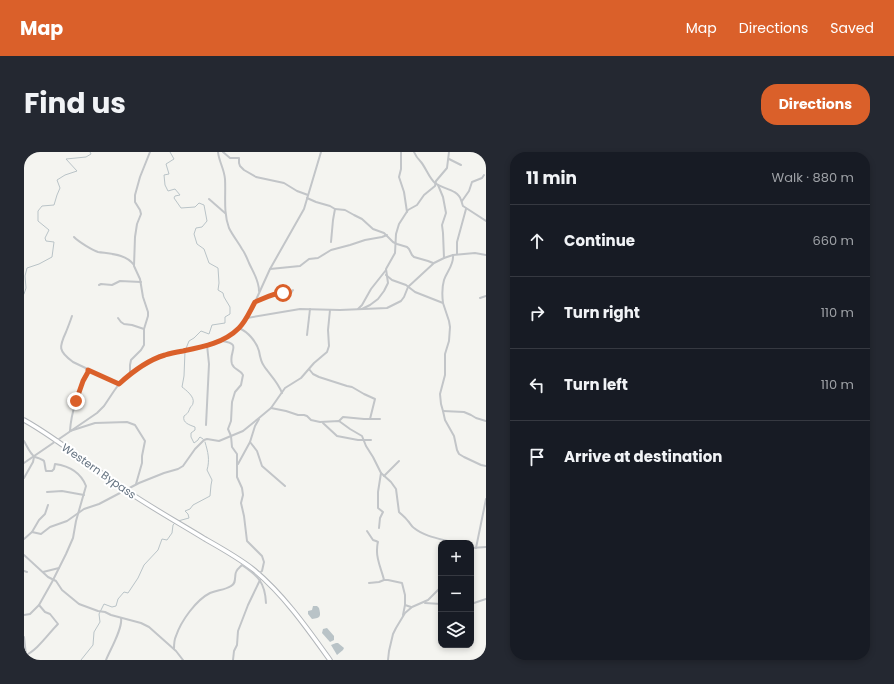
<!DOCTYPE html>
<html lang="en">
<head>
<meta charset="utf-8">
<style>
  body { margin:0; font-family:Poppins,sans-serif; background:#242831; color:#f1f3f6 }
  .controls { position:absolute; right:12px; bottom:12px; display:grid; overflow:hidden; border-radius:8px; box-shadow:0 2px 6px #0003 }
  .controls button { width:36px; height:36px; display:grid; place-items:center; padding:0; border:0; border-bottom:1px solid #363941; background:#171b24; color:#f1f3f6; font:20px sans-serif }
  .stop { position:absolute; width:12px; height:12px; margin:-9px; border:3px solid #da602a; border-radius:50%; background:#fff }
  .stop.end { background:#da602a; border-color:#fff; box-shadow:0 1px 4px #0008 }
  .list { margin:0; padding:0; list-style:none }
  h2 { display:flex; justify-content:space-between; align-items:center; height:52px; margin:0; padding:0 16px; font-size:17px }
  h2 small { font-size:13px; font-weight:400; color:#9ea1a6 }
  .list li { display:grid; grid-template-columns:26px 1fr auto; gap:12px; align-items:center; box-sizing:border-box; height:72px; padding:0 16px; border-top:1px solid #363941 }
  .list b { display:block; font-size:15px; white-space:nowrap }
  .list em { font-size:13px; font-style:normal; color:#9ea1a6 }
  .icon { flex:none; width:22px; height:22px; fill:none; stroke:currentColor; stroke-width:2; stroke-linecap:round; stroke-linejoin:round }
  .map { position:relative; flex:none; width:462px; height:508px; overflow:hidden; border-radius:16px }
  header { display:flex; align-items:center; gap:24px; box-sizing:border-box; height:56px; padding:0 20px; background:#da602a; color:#fff }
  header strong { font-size:19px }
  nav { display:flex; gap:22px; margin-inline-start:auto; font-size:14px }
  .intro { display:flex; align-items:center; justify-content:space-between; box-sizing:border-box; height:96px; padding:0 24px }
  h1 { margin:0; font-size:28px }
  .button { padding:10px 18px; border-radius:16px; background:#da602a; color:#fff; font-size:14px; font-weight:700 }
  main { display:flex; gap:24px; padding:0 24px }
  aside { flex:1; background:#171b24; border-radius:16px; box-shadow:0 2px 6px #0003 }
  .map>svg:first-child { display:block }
  .water { fill:#b9c3c7 }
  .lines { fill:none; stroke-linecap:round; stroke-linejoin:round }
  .stream { stroke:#b9c3c7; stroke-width:1 }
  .primary-casing { stroke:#b2b6ba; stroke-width:5.5 }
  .street { stroke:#c2c5c8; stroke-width:2 }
  .primary { stroke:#fff; stroke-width:3.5 }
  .route { stroke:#da602a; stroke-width:5 }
  .labels { text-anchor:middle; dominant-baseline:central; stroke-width:4; stroke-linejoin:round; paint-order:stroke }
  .street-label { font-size:11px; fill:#647280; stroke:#fff }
</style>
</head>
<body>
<header>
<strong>Map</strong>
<nav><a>Map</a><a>Directions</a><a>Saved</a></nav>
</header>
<div class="intro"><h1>Find us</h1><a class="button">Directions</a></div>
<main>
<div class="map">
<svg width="462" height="508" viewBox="0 0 462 508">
  <rect width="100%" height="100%" fill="#f4f4f0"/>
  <g class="water">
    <path d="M289,454h4l2,2c2,8 2,10 -7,11l-4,-5v-3l4,-1z"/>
    <polygon points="303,476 310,484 310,488 306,490 298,481 299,477"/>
    <polygon points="312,491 314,491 320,496 319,498 313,503 307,493"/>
  </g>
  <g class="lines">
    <g class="stream">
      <path d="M146,0l4,7 -8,5 3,10 -5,1 1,10 3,6 7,-2 5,6 -5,1 -1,2 7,10 14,-1 4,-4 5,2 3,16 -5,6 -6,1 -2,6 3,10 7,5 5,14 9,5 1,15 -1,7 5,3 1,4 6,10v7l-5,3v6l-13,2 -3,9 -8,-3 -7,7 -5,3 -4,10 -1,25 -2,11c4,3 13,10 11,16 0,2 -2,3 -3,5 -2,5 -2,5 -6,8 -2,7 6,9 11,11v3l-4,3v4l3,6 4,-3 1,-2 1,-1 3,2"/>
      <polyline points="0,142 2,136 1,124 3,116 15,112 28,105 30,90 22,89 21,86 25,78 14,69 14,59 18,54 30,53 33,43 36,36 33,28 41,23 53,19 42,7 62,5 67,2 66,0"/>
      <path d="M154,369l11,-3 -1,-4 -3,-3 5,-2 3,-4 17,-9 1,-11 1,-5 -5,-10c3,-10 1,-18 -2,-28"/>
      <polyline points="57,508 69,493 70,480 76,470 75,462 80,452 88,455 92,454 94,447 100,440 104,441 114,426 120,413 134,398 138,387 143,388 148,381 149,373 151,371"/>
    </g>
    <g class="primary-casing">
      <path id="primary" d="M0,268c36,20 68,48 103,71 25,17 52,32 78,48 16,9 34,19 49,31 30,25 53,58 76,90"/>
    </g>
    <g class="street">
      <path d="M194,0c1,10 6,16 7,27 1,16 -2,33 4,49 4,8 9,14 13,21 3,4 5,9 7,14 4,9 10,17 10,28"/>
      <polyline points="199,0 206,6 215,6 215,11 216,14 220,18 232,25 260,31 273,39 284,43"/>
      <polyline points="377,0 377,17 375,25 380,40 383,60"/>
      <path d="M390,0c2,5 4,7 7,10 5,6 8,16 14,21 7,6 23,6 26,17 1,2 1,4 2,6l23,15"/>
      <polyline points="425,7 437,13"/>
      <polyline points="414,33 419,45 422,61 418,73 419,81 420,106"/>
      <polyline points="283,46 292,50 306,54 311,57 321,58 330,63 338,67 349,77 360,81 369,90 373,92 383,95 385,97 388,103 390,105 404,109 409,111"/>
      <polyline points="185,47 201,61"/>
      <polyline points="438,49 445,39 448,30 458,26 460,23"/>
      <path d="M50,85c5,5 18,13 24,15 13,2 28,2 36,13"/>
      <polyline points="307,90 309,68 311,57"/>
      <polyline points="433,102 433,90 442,57"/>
      <polyline points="246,117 276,114 285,107 294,106 307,98 326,93 341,88 358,85 363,83"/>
      <polyline points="362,123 368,128 382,133 391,140 419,151 425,169 426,175 425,189 421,202 421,223 416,242 417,252 419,259 421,268 430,284 433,298 435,302 440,305 457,313 462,314"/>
      <polyline points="75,133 77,132 88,133 96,129 117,130"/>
      <polyline points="456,146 462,144"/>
      <polyline points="232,150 253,141 267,141 269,138"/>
      <path d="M419,151c-1,-8 -1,-16 1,-23 3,-9 10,-15 9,-25"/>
      <polyline points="334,157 338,153 347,137 362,118"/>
      <polyline points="338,157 346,153 354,147 360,139 364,131 362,117 371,101 372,82 375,72 384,58 393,53 400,43 411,34 412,29 423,16 425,0"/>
      <path d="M48,164c-2,6 -4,11 -6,16 -7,15 -8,19 7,30l46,22"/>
      <polyline points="94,166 97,170 100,172 108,173 120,177"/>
      <polyline points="223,166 276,157 316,158 363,156 377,149 380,145 384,135 410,111 420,106 429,103 451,101 462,103"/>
      <path d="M215,176c9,4 17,13 20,23 1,6 2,11 5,15 6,9 14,16 18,27"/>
      <polyline points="283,183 286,157"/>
      <path d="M198,189c21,3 6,10 10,23 2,6 9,6 11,11l-2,10 -6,7 -3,10 -1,19 -3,8 3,7 1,11 5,7v23l5,11 1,7 -2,8 3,13 3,25 15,15 2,6 -2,9 -4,3"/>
      <polyline points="285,217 289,222 295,225 323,234 328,235 340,242 351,247 346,267"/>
      <path d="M64,218v2c-9,16 -17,41 -18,59l25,-8 32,-1 8,3 10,16 -3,15v7l-6,21"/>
      <polyline points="106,223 106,213 107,208 117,198 120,193 120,177 124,164 124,160 119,145 116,127 110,114 111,85 113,72 117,62 116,58 111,50 111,43 116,25 126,0"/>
      <path d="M247,256l15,3 12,4h6l3,1 4,4 9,2 19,-1 11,8 12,7 4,10 7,11 8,16 10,9 5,7 3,23c3,3 6,5 9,9 2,2 3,5 6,7 11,9 28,11 41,15"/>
      <polyline points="419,259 440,260 447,263 452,266 462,269"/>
      <polyline points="315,269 319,265 340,267 356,267"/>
      <polyline points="299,271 313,284 334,288 347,288"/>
      <polyline points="182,273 185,212 183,193"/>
      <path d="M0,289c3,5 6,13 11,16 3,1 7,2 9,4 1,3 1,7 2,10h6l2,-2 1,-5c14,2 26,9 31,22l-10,35 -3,17 -7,16 -14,28 -13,23 -9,9 -6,1"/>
      <polyline points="226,290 233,299 238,314 261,334"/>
      <polyline points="0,311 73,261 80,254 90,239 95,232 106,223 123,211 142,202 161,199 196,189 208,182 218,172 223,166 231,150 246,117 280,57 297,0"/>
      <polyline points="214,312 226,290 231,274 235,267"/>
      <polyline points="360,324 375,309"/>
      <polyline points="0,326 9,310 10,305"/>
      <polyline points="23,340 38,339 60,343"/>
      <polyline points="355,376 356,366 359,360 354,356 354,340 357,321"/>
      <path d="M343,379l6,9 3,1 2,1c-1,3 -1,7 -1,10 0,9 5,19 7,28"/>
      <polyline points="8,380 15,368 21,362 24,353"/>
      <polyline points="0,387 8,380 17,382 26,375 43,369 60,357 75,352 115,331 140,321 154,317 159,314 171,297 180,288 183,287 195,289 219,279 235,266 247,256 261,236 277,226 290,211 303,200 305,194 304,178 306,158"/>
      <polyline points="447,396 462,395"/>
      <polyline points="452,396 462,347"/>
      <polyline points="0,403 24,425 32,429 38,438 55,452 74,459 81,460 87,463 117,471 125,475 152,499 159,508"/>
      <polyline points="0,419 3,420"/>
      <polyline points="19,420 35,416"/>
      <polyline points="345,431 355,430 360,428 364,428 378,431 381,443 381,453 387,455"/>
      <polyline points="401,451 417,452"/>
      <polyline points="447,452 462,447"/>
      <polyline points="379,463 381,453"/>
      <polyline points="0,485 2,503"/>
      <path d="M150,497c0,-5 0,-9 2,-13 5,-15 20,-36 34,-43 7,-3 15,-3 21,-7 6,-3 3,-9 5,-14 1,-3 4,-5 6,-7 16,11 23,17 24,38"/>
      <path d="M0,504c13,-5 24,-22 34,-32l-8,-10 -5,-2 -6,-7"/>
      <path d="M82,508c4,-10 17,-32 15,-42"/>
      <polyline points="209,508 210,499 213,493 214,479 224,453 236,428"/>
      <polyline points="364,508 365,499 369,482 372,476 381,461 388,455 404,448 417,435"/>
    </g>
    <use href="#primary" class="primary"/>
  </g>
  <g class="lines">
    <path class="route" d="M52,249l7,-20 5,-9v-2l31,14c13,-12 29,-24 46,-29 6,-2 12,-3 18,-4 20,-4 41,-8 56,-23 7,-7 11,-17 16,-26 8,-3 20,-10 28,-9"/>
  </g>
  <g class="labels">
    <g class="street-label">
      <text transform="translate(75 319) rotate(35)">Western Bypass</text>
    </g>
  </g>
</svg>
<div class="controls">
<button>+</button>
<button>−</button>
<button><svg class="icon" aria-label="layers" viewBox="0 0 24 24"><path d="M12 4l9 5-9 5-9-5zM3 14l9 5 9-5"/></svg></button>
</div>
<div class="stop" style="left:259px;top:141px"></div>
<div class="stop end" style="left:52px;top:249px"></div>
</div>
<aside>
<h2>11 min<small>Walk · 880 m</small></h2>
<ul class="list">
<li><svg class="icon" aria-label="ahead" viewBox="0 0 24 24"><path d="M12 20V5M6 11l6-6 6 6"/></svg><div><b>Continue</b></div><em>660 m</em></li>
<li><svg class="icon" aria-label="right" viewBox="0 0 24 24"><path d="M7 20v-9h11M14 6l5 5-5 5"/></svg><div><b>Turn right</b></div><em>110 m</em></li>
<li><svg class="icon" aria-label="left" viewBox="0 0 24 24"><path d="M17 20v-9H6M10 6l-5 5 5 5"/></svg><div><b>Turn left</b></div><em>110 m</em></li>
<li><svg class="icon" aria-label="arrive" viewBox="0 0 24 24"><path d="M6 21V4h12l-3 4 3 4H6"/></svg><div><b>Arrive at destination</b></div></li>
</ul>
</aside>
</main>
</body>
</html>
